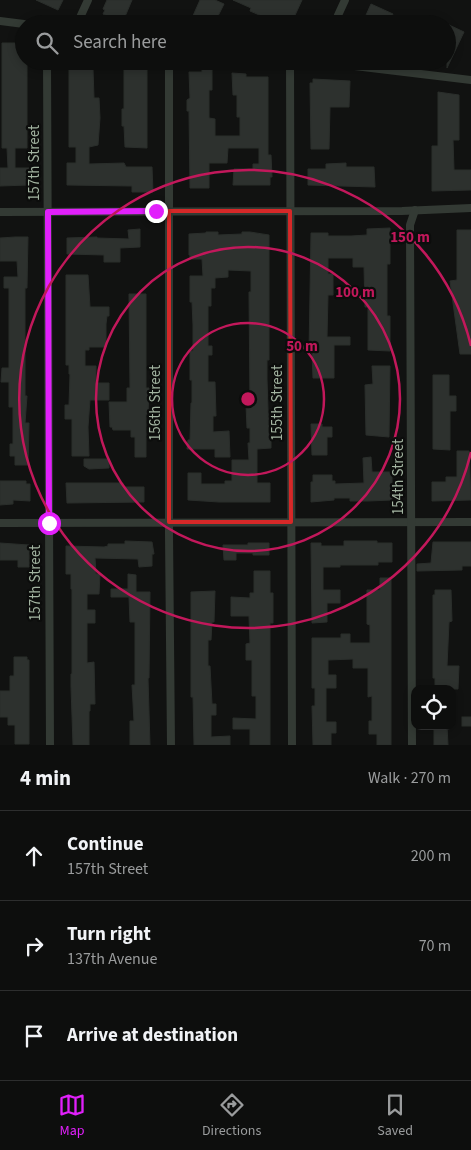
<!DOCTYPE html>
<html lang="en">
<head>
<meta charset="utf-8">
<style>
  body { margin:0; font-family:"Source Sans 3",sans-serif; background:#161716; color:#f1f3f6 }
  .controls { position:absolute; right:15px; bottom:15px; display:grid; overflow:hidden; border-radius:10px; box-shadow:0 2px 8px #0003 }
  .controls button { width:45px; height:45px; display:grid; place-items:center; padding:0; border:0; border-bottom:1px solid #2d2e2e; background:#0d0e0d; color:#f1f3f6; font:25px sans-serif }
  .stop { position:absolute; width:15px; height:15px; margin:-11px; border:4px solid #e120fb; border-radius:50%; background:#fff }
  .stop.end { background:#e120fb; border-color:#fff; box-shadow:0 1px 5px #0008 }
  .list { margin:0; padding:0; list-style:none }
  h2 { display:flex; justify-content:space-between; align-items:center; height:65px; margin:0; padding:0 20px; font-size:21px }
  h2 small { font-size:16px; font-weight:400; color:#9a9c9d }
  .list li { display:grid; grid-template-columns:32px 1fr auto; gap:15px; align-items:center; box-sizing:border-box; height:90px; padding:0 20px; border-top:1px solid #2d2e2e }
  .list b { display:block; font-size:19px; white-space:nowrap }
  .list p { margin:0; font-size:16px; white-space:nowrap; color:#9a9c9d }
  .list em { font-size:16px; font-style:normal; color:#9a9c9d }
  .icon { flex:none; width:28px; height:28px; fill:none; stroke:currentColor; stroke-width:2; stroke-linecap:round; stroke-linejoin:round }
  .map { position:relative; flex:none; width:471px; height:745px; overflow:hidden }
  .search { position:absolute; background:#0d0e0d; box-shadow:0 2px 8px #0003; left:15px; right:15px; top:15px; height:55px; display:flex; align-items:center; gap:12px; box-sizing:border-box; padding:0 18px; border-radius:28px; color:#9a9c9d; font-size:19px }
  .sheet { height:335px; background:#0d0e0d }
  nav { display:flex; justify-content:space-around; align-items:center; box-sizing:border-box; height:70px; border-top:1px solid #2d2e2e; background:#0d0e0d; font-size:14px; color:#9a9c9d }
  nav a { display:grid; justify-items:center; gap:2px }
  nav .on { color:#e120fb }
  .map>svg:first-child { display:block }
  .building { fill:#2d312e; stroke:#2a2e2b }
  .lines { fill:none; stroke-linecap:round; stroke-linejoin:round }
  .minor { stroke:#333a34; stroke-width:8 }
  .route { stroke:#e120fb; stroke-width:6 }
  .marked { fill:none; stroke:#d62828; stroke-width:4; stroke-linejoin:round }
  .ring { fill:none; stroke:#c2185b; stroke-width:2.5 }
  .labels { text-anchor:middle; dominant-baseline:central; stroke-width:4.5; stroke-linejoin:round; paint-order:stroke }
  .street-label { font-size:15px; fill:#a3b4a1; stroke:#0c0d0c }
  .centre { fill:#c2185b; stroke:#0c0d0c; stroke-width:2.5 }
  .ring-label { font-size:15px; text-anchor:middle; font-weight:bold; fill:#c2185b; stroke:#0c0d0c; stroke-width:4.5; stroke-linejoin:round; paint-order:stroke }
</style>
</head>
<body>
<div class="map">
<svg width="471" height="745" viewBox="0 0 471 745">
  <rect width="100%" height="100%" fill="#111211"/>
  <g class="building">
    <polygon points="36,0 63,0 58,10"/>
    <polygon points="107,0 132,0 124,19 118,16 116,20 103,14 105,10 103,9"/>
    <polygon points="200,0 215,0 224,4 214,24 206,24 192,18"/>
    <polygon points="233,0 302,0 291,24 284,24 272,18 271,20 250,11 251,8"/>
    <polygon points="371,4 393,14 388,24 362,24"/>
    <polygon points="447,24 464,32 447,68"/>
    <polygon points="2,43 24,43 24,61 27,61 27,148 15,148 15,168 29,168 29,185 0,186 0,168 8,168 7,148 2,148"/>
    <polygon points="69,61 90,61 90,69 93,69 94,98 99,98 100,118 98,145 89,147 89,164 124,163 126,167 152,167 153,192 132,192 132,186 67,185 67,163 76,163 76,147 69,147"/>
    <polygon points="124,61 147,61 147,148 125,147 124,126 122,126 122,109 124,109"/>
    <polygon points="212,66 212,90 209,90 209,118 215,119 215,136 240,136 240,117 237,117 237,95 233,95 232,73 246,74 246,77 268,77 268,155 271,155 272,177 270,177 270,185 233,185 234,169 253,169 253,164 259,164 259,148 228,148 227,163 209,163 209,188 190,188 189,111 187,111 187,100 190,98 189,72 202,72 202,67"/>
    <polygon points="313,79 350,81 349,107 330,107 329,149 311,149 310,83 313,83"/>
    <polygon points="438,92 459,95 459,140 453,140 454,170 471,170 471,190 432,191 432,146 438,146"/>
    <polygon points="346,163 346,167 374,167 375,187 308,185 308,169 326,169 326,164"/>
    <polygon points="390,228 390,264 387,264 387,316 390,316 390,351 368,350 368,307 365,307 364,267 353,267 353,258 328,258 328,274 333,274 333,295 328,295 327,337 350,337 350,345 334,345 334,378 313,378 312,353 309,352 311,233 328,233 328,236 351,236 367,235 367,229"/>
    <polygon points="140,229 140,247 120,248 120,262 104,262 104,255 67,254 67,238 97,237 97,238 129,239 128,230"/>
    <polygon points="457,230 471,230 471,354 460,354 450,281 457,280"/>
    <polygon points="206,232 218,232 218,235 242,234 242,232 250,232 269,235 269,360 267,360 267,379 269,440 271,440 271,448 257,449 257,483 270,483 270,502 219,502 188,500 188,473 201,473 201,484 225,484 225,481 232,481 232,460 249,460 248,443 250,443 250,428 247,428 246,405 250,405 249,292 251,292 251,271 228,270 228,277 215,278 215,288 211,288 211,306 208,306 208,346 212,346 212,355 208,355 208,382 215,382 216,416 213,416 213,432 229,431 230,457 215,457 215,449 187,449 188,440 190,440 191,403 192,403 192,380 190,380 190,351 193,351 193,325 192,302 190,302 190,276 203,276 202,259 190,259 190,255 189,255 189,234 206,233"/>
    <polygon points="15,237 28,237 27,288 25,288 25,396 27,396 25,423 29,423 28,465 15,465 15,456 10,456 10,444 13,444 13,407 9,407 9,382 1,382 2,368 9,368 9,288 4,288 4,277 18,277 17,261 0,261 0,238"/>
    <polygon points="66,275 88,275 90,307 109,307 109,316 107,316 106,324 106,347 89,347 89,350 85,350 85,366 96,366 96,383 109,383 109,400 90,400 88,427 89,456 72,456 72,419 65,419 65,405 69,405 70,374 69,374 69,365 66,365"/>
    <polygon points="129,294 146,294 146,388 149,388 148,414 146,414 146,457 135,457 135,437 131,437 131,430 113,430 112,427 110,427 109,402 127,402 127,388 130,388"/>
    <polygon points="372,366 390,366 389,437 366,435 365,385 373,384"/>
    <polygon points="433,375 449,375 449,396 456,396 456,411 450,411 450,450 433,449"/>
    <polygon points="311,424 322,424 322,427 332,427 332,437 327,437 327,455 312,455"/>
    <polygon points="457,451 469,451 471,500 432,501 432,482 446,482 446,477 457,477"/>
    <polygon points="371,457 372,472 392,472 392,500 368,501 350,501 350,498 334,498 334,500 311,502 311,482 313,482 313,475 332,475 332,481 335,481 335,484 364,483 363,458"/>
    <polygon points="84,459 109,459 109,468 89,469 84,466"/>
    <polygon points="0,481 26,481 26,484 30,484 30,501 13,500 13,504 0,505"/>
    <polygon points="66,483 123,483 123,487 144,487 144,502 67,503"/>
    <polygon points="125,541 152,542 154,554 152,554 152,566 139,567 138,559 95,558 96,574 100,574 99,594 87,594 87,610 95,610 95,623 87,623 87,663 94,662 95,704 90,704 90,711 89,711 89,745 73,745 71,687 71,674 72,674 72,589 71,589 71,574 66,574 66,546 104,547 108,546 108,544 125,544"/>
    <polygon points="344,541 377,541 377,543 392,543 392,562 378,562 378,565 340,565 340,567 323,567 323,590 340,590 340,603 327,603 327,622 312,623 311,543 321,543 321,546 344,546"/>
    <polygon points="433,542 471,542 471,566 462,566 462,570 417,571 417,564 431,563"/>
    <polygon points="0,543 29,545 29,567 18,567 18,560 0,560"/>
    <polygon points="248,543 269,543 269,555 253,555 253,553 236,553 236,560 224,560 223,545 248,545"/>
    <polygon points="254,571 270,571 270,593 273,593 273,623 270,623 270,745 250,745 250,729 233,729 233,718 256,719 256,696 252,696 252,660 246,660 246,644 250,643 249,616 231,616 231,597 250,598 250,593 254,593"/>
    <polygon points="128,574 136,575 136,592 150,592 149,678 148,678 150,745 130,745 130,721 134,721 132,685 135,685 135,622 130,622 129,597 111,597 111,589 128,589"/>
    <polygon points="380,578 391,578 391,745 377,745 377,734 369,734 369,721 372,721 372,696 368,697 368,668 353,668 353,659 328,660 328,675 336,675 336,688 326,688 326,722 336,722 336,733 331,733 331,745 313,745 312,706 315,706 315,688 312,688 312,638 341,638 341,634 350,634 350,643 370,643 370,625 367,624 367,590 380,590"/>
    <polygon points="435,590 451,590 452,621 449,622 447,666 459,666 458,689 435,689 435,678 433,678 433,595 435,595"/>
    <polygon points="215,591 214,622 212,622 211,640 208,640 208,666 210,666 212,704 216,704 216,715 211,715 211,737 230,736 230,745 194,745 193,697 191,697 191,592"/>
    <polygon points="14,657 27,657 27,660 29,660 29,744 15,744 15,725 8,725 8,717 0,717 0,691 10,691 10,676 14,676"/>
    <rect x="462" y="717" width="9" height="9"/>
    <polygon points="434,726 447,726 448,745 434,745"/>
  </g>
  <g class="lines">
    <g class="minor">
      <polyline points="0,21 24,24"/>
      <polyline points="77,24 88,0"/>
      <polyline points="334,24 345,0"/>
      <polyline points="47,61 50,745"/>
      <polyline points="169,61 169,534 171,745"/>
      <polyline points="290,61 292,745"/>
      <polyline points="313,61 471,80"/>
      <polyline points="0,212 402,211 471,208"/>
      <polyline points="0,523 471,522"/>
      <polyline points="412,745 410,225 415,210"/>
    </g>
  </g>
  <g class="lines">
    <polyline class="route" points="49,523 48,212 156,211"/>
  </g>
  <path class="marked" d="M169,211h121l1,311h-122z"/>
  <g class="ring">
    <circle cx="248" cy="399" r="76"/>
    <circle cx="248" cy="399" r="152"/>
    <path d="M471 452A229 229 0 1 1 471 346"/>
  </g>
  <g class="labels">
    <g class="street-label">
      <text transform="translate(34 163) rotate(-90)">157th Street</text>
      <text transform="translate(155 403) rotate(-90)">156th Street</text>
      <text transform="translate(277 403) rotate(-90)">155th Street</text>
      <text transform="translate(398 477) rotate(-90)">154th Street</text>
      <text transform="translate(35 583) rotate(-90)">157th Street</text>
    </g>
  </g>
  <circle cx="248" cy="399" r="8" class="centre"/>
  <g class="ring-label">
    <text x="410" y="242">150 m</text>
    <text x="355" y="297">100 m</text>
    <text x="302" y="351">50 m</text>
  </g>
</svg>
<div class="controls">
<button><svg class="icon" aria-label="locate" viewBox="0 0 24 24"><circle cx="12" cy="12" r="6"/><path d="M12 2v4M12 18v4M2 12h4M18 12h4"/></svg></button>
</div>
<div class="stop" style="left:49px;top:523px"></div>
<div class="stop end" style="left:156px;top:211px"></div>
<div class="search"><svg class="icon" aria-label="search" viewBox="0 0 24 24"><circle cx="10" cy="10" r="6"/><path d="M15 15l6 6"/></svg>Search here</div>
</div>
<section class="sheet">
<h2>4 min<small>Walk · 270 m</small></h2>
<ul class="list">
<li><svg class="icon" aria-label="ahead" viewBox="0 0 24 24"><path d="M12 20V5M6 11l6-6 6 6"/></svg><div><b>Continue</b><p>157th Street</p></div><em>200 m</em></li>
<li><svg class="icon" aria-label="right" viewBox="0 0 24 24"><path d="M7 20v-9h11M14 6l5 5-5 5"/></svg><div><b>Turn right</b><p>137th Avenue</p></div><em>70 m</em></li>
<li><svg class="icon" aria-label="arrive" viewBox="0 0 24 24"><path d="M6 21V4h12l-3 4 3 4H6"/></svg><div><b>Arrive at destination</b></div></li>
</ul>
</section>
<nav>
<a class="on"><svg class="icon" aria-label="map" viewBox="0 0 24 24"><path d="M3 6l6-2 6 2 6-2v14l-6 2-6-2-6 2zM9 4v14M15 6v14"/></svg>Map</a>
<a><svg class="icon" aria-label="directions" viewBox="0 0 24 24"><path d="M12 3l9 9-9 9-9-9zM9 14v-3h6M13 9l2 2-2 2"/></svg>Directions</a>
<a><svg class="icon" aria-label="saved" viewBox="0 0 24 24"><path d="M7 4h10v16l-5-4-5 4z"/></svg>Saved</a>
</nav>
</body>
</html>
